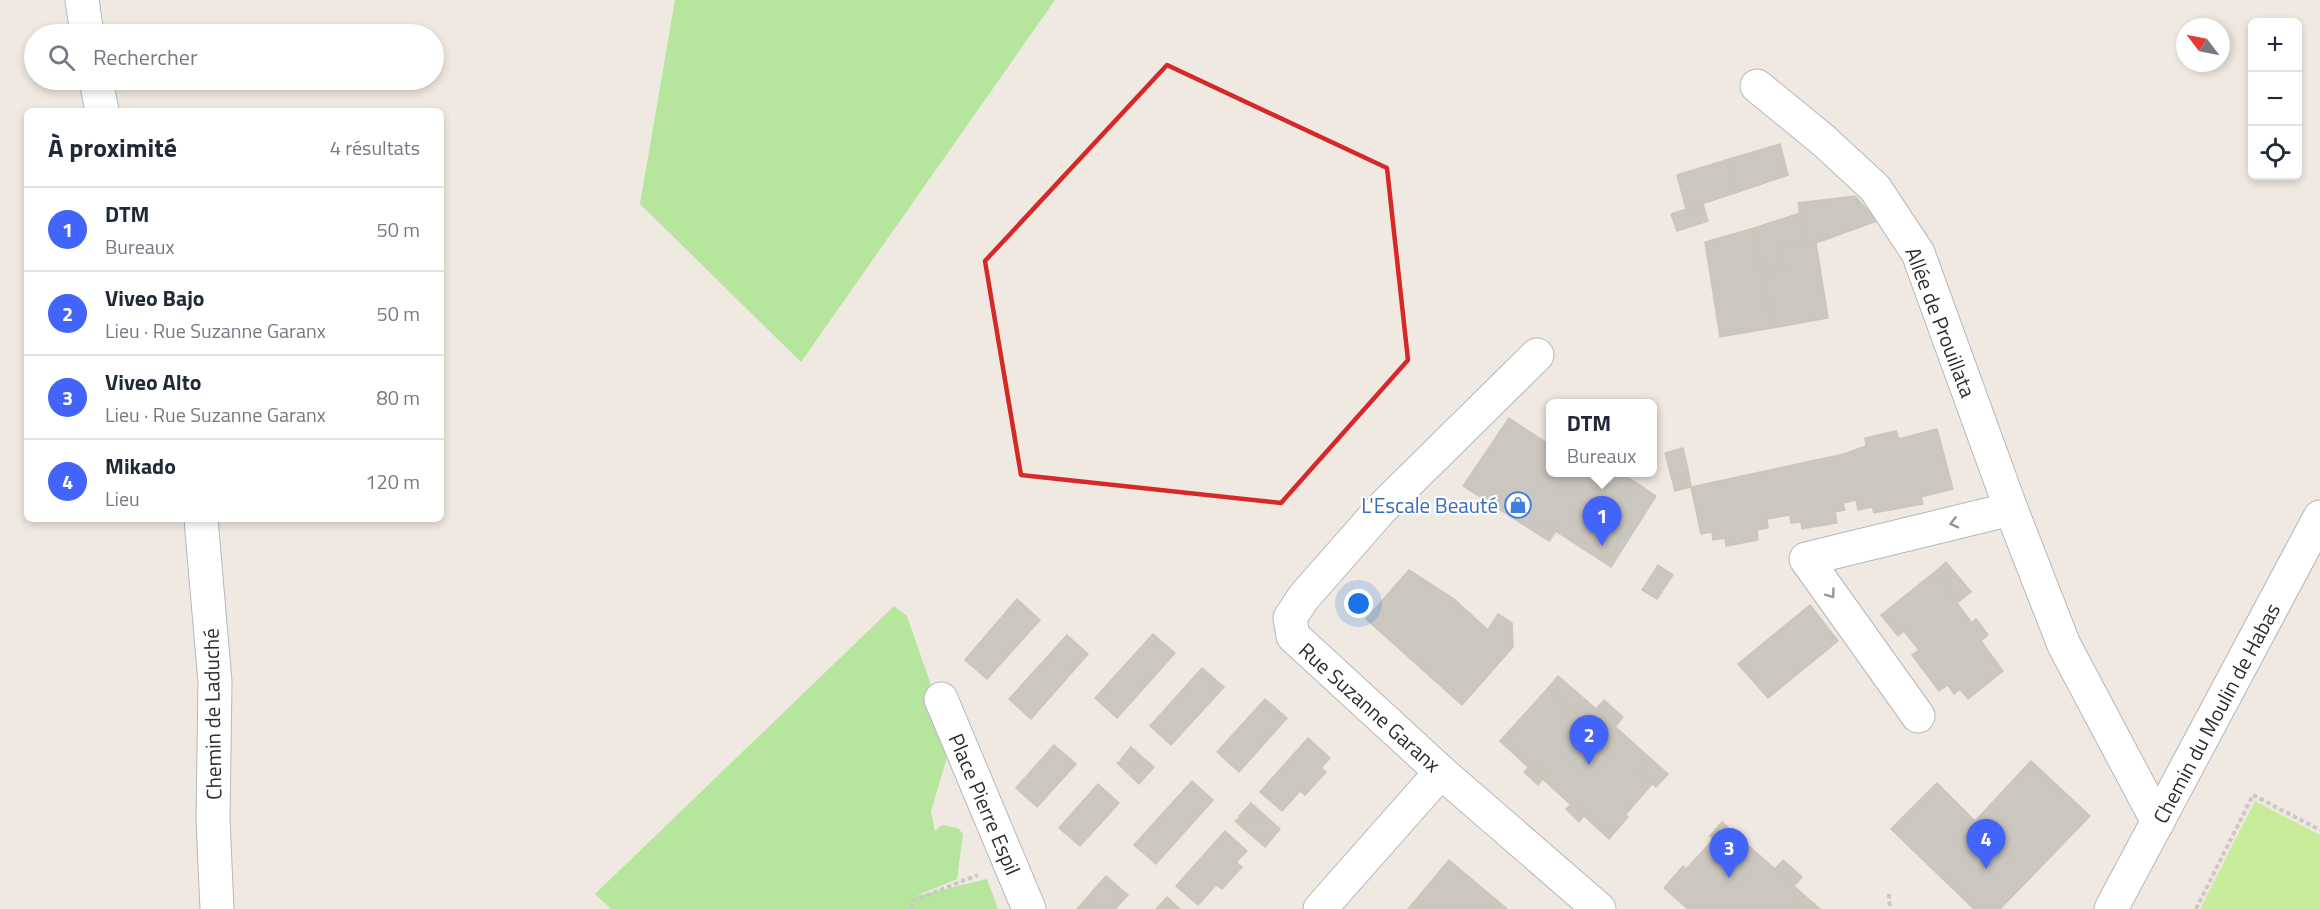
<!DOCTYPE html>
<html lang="fr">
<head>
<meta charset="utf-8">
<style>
  body { margin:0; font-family:"Titillium Web",sans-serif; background:#f6f6f7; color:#1f2937 }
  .controls { position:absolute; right:18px; top:18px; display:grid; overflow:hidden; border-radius:9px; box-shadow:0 3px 9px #0003 }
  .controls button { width:54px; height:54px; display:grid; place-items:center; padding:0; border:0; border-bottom:2px solid #e0e1e3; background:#fff; color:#1f2937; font:30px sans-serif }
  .compass { position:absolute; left:2176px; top:18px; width:54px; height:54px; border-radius:50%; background:#fff; box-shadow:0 3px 9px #0003; rotate:302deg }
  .you { position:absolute; left:1359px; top:604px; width:21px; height:21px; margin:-15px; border:4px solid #fff; border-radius:50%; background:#1a73e8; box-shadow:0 0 0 9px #1a73e833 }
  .badge { display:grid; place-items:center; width:39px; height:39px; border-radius:50%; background:#4264fb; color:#fff; font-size:20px; font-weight:700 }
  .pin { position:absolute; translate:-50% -50px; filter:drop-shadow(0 2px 3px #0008) }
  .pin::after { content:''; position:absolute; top:32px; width:21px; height:18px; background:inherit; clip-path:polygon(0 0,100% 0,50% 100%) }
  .popup { position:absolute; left:1546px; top:399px; width:111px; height:78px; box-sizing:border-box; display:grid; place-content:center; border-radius:9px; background:#fff; filter:drop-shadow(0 2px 4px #0005); font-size:20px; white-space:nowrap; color:#747a83 }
  .popup b { font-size:22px; color:#1f2937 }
  .popup::after { content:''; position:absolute; left:50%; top:100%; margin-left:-12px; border:12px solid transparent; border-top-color:#fff }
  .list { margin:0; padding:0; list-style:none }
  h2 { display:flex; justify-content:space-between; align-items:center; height:78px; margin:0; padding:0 24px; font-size:26px }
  h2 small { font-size:20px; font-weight:400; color:#747a83 }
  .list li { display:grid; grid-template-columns:39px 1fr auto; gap:18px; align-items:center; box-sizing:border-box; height:84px; padding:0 24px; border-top:2px solid #e0e1e3 }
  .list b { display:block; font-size:22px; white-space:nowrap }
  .list p { margin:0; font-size:20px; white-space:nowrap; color:#747a83 }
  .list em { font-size:20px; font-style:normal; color:#747a83 }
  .icon { flex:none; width:33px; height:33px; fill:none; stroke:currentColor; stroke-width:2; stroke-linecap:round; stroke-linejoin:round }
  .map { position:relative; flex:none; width:2320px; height:909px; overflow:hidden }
  .search { position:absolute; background:#fff; box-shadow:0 3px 9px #0003; left:24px; top:24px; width:420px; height:66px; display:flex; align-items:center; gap:15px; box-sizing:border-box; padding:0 21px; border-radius:33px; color:#747a83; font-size:22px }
  .panel { position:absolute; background:#fff; box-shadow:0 3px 9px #0003; left:24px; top:108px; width:420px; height:414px; border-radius:9px }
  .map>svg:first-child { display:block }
  .green { fill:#b6e59e }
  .pitch { fill:#c9ec9a }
  .building { fill:#cbc7bf; stroke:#cbc5ba; stroke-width:1.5 }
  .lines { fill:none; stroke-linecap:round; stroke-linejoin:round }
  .street-casing { stroke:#b4b7c1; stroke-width:35 }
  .path { stroke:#c9c9c9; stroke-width:4; stroke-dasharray:4.5 3; stroke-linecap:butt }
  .street { stroke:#fff; stroke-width:33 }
  .oneway { stroke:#969696 }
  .marked { fill:none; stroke:#d62828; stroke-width:4.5; stroke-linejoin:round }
  .labels { text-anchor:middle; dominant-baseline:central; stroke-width:4.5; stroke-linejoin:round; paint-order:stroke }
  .street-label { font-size:21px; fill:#2e2e2e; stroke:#fff }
  .shop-label { font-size:21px; fill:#366cbe; stroke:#fff; text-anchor:end }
</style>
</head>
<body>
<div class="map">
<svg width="2320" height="909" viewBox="0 0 2320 909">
  <rect width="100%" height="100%" fill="#efe9e1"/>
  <g class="green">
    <polygon points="675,0 1055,0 801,362 640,204"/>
    <polygon points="894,606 907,616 933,691 948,754 931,811 935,831 942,825 958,828 963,834 957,879 916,896 987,879 998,909 611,909 595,894"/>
  </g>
  <polygon class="pitch" points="2255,801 2320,835 2320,909 2200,909"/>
  <g class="building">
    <polygon points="1780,144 1788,175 1738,192 1726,160"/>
    <polygon points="1726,160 1738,192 1686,209 1677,175"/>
    <polygon points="1855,196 1877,221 1816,243 1828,318 1772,328 1762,273 1784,269 1781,247 1804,242 1798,203"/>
    <polygon points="1703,204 1708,221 1677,231 1671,214"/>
    <polygon points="1800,213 1804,242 1781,247 1784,269 1762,273 1754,230 1751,229"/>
    <polygon points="1751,229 1754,230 1772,328 1720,337 1705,242"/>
    <polygon points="1509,418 1551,446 1551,472 1620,472 1656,496 1611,567 1542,522 1535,532 1463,486"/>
    <polygon points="1937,429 1953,489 1921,497 1923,504 1874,513 1872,507 1858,510 1856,500 1843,503 1845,510 1835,512 1837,523 1802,529 1801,522 1791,523 1790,515 1767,519 1768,528 1757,530 1758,540 1726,546 1725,538 1713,540 1712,532 1701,534 1691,487 1844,454 1866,446 1865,438 1896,431 1899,439"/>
    <polygon points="1683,448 1689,475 1672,479 1665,453"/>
    <polygon points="1689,475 1691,487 1675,491 1672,479"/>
    <polygon points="1542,522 1556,531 1549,541 1535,532"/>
    <polygon points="1946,562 1971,592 1957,603 1947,590 1951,587 1937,570"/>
    <polygon points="1658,565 1673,575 1657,599 1642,590"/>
    <polygon points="1409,570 1454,599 1488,630 1498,614 1512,623 1513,647 1462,705 1366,619"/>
    <polygon points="1937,570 1951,587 1947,590 1972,623 1976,619 1988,635 1981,641 2003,671 1968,699 1960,689 1954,694 1948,685 1939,691 1912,655 1919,650 1904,631 1898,636 1881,615"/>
    <polygon points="1017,599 1040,620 987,679 965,660"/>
    <polygon points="1810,605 1838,641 1768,698 1738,664"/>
    <polygon points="1153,634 1175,653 1117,718 1095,698"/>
    <polygon points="1067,635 1088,654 1031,719 1009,699"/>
    <polygon points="1202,668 1224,687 1171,745 1150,726"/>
    <polygon points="1558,676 1587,701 1576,714 1548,688"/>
    <polygon points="1548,688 1576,714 1587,701 1650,758 1639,771 1653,783 1625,815 1628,817 1609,839 1584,816 1587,812 1575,801 1571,805 1543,779 1546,774 1533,763 1528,767 1500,741"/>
    <polygon points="1265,699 1287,718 1239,772 1217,752"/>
    <polygon points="1604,700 1623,717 1615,727 1596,709"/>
    <polygon points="1308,738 1330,758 1321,768 1326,772 1305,795 1300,791 1282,811 1260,792"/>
    <polygon points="1054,745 1076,764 1037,807 1016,788"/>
    <polygon points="1131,747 1141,756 1133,765 1121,759"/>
    <polygon points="1141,756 1154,767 1139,784 1117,763 1125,759 1133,765"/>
    <polygon points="1650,758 1668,774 1656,787 1639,771"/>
    <polygon points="2031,761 2090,816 2000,909 1974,909 1891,829 1937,783 1975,821"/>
    <polygon points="1533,763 1546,774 1538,785 1524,772"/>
    <polygon points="1192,781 1213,800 1156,864 1134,845"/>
    <polygon points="1098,784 1119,803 1080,846 1059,828"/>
    <polygon points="1575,801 1587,812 1579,822 1566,809"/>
    <polygon points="1251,803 1261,812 1254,821 1246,814 1242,818 1239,816"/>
    <polygon points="1261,812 1280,829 1265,847 1235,821 1246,814 1254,821"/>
    <polygon points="1722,822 1740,838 1729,851 1710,836"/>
    <polygon points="1225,831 1247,851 1236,862 1242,867 1222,889 1216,885 1198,905 1176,886"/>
    <polygon points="1715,838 1729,851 1740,838 1804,895 1796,904 1802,909 1688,909 1664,888 1683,866 1686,869"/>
    <polygon points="1449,860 1507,909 1408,909"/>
    <polygon points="1783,860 1802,877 1794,886 1775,869"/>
    <polygon points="1106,876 1128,895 1115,909 1077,909"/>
    <polygon points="1804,895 1820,909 1802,909 1796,904"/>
    <polygon points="1167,897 1180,909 1156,909"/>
  </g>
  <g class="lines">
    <g class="street-casing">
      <g id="street">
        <polyline points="82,0 87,34"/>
        <polyline points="96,80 102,111"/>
        <polyline points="1757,86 1823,140 1875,188 1918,253 2011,509 2064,645 2158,822"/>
        <polyline points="1537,355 1381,509 1303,598 1290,618 1293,636 1441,772 1599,909"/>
        <polyline points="201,519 215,682 213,819 217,909"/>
        <polyline points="941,699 1029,909"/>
        <polyline points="1918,716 1806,559 2011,509"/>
        <polyline points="1320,909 1441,772"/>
        <polyline points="2111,909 2320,517"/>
      </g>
    </g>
    <g class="path">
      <polyline points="1889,894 1890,909"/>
      <polyline points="911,909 914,900 978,875"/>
      <polyline points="2196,909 2253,795 2320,830"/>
    </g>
    <use href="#street" class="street"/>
  </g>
  <defs><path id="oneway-chevron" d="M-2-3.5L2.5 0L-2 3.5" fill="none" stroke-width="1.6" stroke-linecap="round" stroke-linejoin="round" transform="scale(1.5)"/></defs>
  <g class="oneway">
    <use href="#oneway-chevron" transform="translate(1954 523) rotate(166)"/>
    <use href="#oneway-chevron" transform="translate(1831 594) rotate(54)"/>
  </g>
  <path class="marked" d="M1167,65l220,103 21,192 -127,143 -260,-28 -36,-214z"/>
  <defs>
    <g id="shop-ring" transform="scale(1.35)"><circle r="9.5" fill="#fff" stroke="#3f7fe0" stroke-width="1.5"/><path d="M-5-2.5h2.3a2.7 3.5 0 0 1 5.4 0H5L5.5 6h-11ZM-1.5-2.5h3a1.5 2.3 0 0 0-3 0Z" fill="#3f7fe0"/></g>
  </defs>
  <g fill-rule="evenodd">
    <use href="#shop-ring" x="1518" y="505"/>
  </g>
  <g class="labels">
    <g class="street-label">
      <text transform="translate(1941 322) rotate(69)">Allée de Prouillata</text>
      <text transform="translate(1370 707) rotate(42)">Rue Suzanne Garanx</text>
      <text transform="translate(2216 713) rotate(-62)">Chemin du Moulin de Habas</text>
      <text transform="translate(212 714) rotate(-91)">Chemin de Laduché</text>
      <text transform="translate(985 804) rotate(67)">Place Pierre Espil</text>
    </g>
    <g class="shop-label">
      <text x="1498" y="505">L'Escale Beauté</text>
    </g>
  </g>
</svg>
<div class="controls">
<button>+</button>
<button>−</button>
<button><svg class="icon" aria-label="locate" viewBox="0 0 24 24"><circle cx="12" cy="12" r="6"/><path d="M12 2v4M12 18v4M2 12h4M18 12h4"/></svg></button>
</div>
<svg class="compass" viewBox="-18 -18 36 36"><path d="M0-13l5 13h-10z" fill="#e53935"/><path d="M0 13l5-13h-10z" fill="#747a83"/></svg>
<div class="you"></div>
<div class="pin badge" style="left:1602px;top:546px">1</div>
<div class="popup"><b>DTM</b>Bureaux</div>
<div class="pin badge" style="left:1589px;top:765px">2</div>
<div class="pin badge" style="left:1729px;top:878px">3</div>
<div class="pin badge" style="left:1986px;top:869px">4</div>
<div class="search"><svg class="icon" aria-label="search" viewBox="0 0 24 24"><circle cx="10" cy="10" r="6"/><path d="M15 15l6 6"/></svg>Rechercher</div>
<section class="panel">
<h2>À proximité<small>4 résultats</small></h2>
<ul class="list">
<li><span class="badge">1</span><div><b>DTM</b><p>Bureaux</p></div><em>50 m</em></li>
<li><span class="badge">2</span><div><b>Viveo Bajo</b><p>Lieu · Rue Suzanne Garanx</p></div><em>50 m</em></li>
<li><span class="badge">3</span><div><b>Viveo Alto</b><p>Lieu · Rue Suzanne Garanx</p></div><em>80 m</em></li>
<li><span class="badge">4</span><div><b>Mikado</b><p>Lieu</p></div><em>120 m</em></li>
</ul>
</section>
</div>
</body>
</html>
